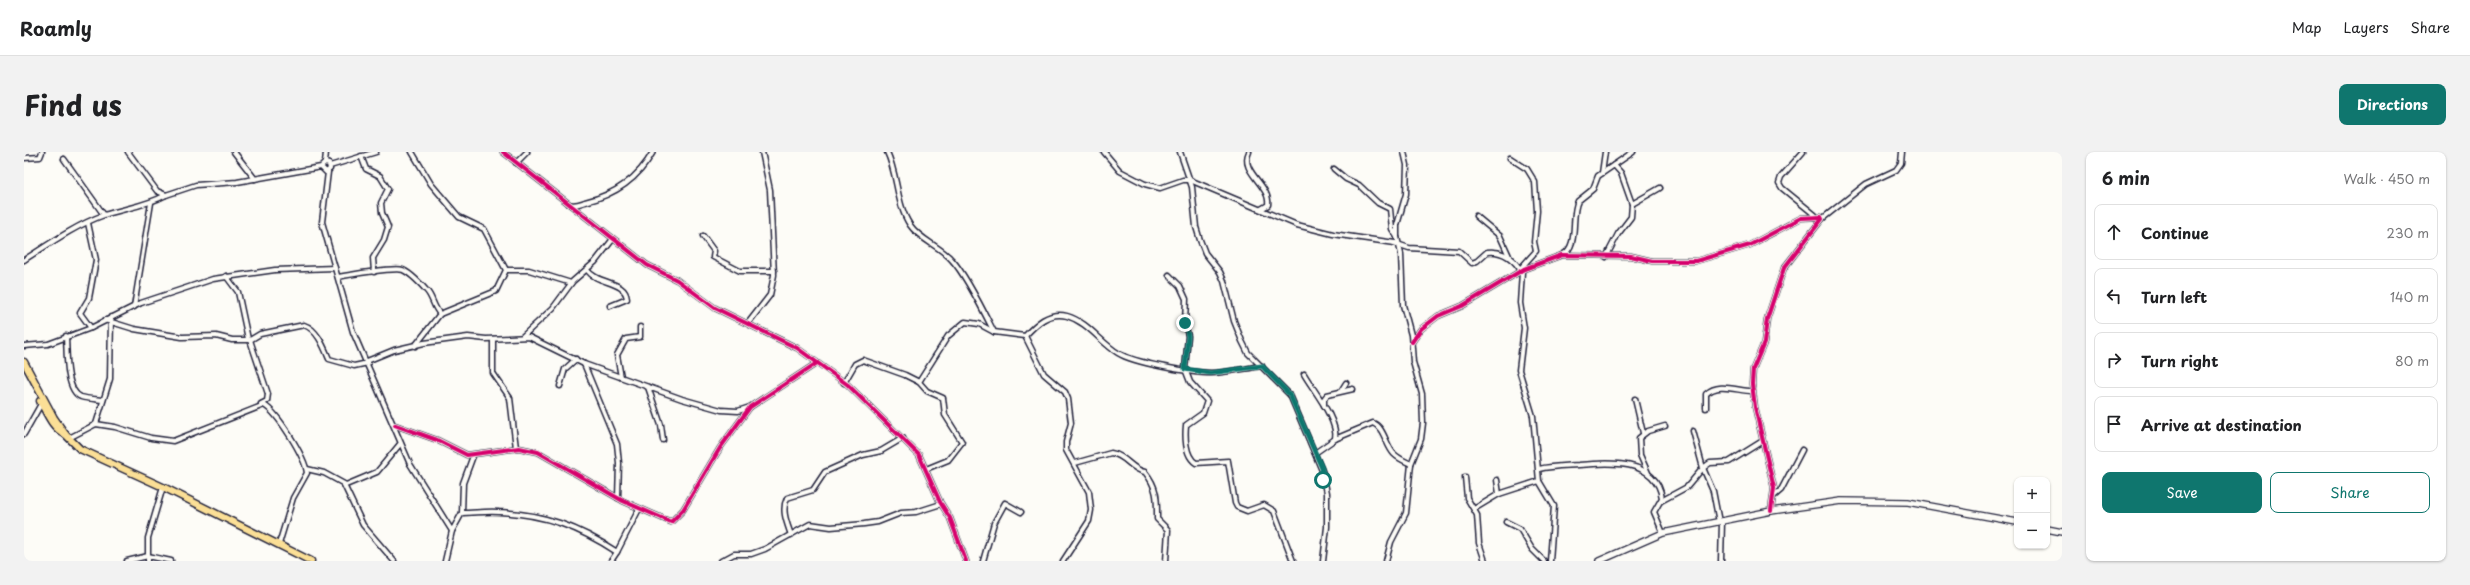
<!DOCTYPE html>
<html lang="en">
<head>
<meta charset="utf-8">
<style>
  body { margin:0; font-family:"Playpen Sans",sans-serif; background:#f2f2f2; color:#202124 }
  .controls { position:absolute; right:12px; bottom:12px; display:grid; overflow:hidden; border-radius:8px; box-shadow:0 1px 3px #0004 }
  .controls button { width:36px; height:36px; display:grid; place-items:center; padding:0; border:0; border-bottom:1px solid #e0e0e0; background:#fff; color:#202124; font:20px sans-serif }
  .stop { position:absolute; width:12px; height:12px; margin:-9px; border:3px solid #0f766e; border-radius:50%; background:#fff }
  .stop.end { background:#0f766e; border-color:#fff; box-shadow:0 1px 4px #0008 }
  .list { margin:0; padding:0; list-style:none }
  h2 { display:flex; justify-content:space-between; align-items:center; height:52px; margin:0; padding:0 16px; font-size:17px }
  h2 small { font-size:13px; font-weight:400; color:#757577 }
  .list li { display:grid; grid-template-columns:26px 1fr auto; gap:12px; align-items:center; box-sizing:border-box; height:56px; margin:0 8px 8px; padding:0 8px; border:1px solid #e0e0e0; border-radius:8px }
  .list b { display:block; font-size:15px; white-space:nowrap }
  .list em { font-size:13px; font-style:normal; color:#757577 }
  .actions { display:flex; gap:8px; padding:12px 16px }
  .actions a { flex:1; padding:9px 0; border:1px solid #0f766e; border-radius:8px; text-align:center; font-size:14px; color:#0f766e }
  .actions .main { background:#0f766e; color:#fff }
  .icon { flex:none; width:22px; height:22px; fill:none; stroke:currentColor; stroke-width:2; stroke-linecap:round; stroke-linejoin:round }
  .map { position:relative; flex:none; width:2038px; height:409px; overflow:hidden; border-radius:8px }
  header { display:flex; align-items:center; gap:24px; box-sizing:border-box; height:56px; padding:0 20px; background:#fff; border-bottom:1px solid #e0e0e0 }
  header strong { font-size:19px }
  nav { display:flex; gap:22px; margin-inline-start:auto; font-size:14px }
  .intro { display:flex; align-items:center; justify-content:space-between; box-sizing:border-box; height:96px; padding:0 24px }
  h1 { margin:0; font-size:28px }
  .button { padding:10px 18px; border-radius:8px; background:#0f766e; color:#fff; font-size:14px; font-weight:700 }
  main { display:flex; gap:24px; padding:0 24px }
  aside { flex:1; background:#fff; border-radius:8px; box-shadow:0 1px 3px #0004 }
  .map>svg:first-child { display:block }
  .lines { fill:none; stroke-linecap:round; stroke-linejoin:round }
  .minor-casing { stroke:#22223b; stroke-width:7 }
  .secondary-casing { stroke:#22223b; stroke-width:8 }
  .primary-casing { stroke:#22223b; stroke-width:9 }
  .minor { stroke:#fdfcf7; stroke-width:4 }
  .secondary { stroke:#fdfcf7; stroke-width:5.5 }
  .primary { stroke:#fbdf96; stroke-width:6 }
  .cycleway-casing { stroke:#fdfcf7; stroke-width:6 }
  .cycleway { stroke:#d6006c; stroke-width:4 }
  .route { stroke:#0f766e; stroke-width:5 }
</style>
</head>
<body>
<header>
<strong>Roamly</strong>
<nav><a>Map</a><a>Layers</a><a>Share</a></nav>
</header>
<div class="intro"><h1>Find us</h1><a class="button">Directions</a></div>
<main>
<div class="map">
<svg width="2038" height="409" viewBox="0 0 2038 409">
  <rect width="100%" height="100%" fill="#fdfcf7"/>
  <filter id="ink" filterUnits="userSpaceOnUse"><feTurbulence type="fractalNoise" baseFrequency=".025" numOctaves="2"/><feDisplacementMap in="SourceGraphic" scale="8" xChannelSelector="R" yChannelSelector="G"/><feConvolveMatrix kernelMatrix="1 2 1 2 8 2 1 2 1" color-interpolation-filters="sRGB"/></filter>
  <g filter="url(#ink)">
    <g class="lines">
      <g class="minor-casing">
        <g id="minor">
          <polyline points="104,0 133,39 142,43 172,33 213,30 297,15 301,11 305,12 306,17 302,20 297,15"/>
          <polyline points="210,0 231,27"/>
          <polyline points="388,0 407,32 435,65 460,77 482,118 472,139 416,162"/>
          <polyline points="479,0 623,113 653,128 691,156 773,196 824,233 895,303 916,350 926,366 942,409"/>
          <path d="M863,0c11,23 9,52 23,73 10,15 30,21 42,35 14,15 32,52 42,72"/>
          <polyline points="1080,0 1096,19 1121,32 1136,36 1159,28 1166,28 1273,73 1309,82 1371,91"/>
          <polyline points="1156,0 1168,35 1172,75 1176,88 1181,101 1196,120 1200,129 1210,169 1218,189 1224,201 1266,243 1299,321 1303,341 1303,375 1299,409"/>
          <path d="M1225,0c-10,20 22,33 19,53l-7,4"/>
          <polyline points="1779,0 1757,25 1755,31 1758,36 1791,63"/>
          <polyline points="337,4 342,17 356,24 364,37 357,51 358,61 364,75 360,88 349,106 350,120"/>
          <polyline points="0,6 16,5 18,0"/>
          <polyline points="1486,6 1503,17 1511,30 1513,59 1510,90 1512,99 1496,117"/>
          <polyline points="40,7 80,63"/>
          <polyline points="301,11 302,0"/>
          <polyline points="492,11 503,0"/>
          <polyline points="1590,13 1597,21 1608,52"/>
          <polyline points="306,14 352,0"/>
          <polyline points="1310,17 1322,27 1335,33 1354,51 1366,57 1368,77 1373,85"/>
          <polyline points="304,20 298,70 329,180 386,312 428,379 421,409"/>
          <polyline points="1578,21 1581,0"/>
          <path d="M545,52c6,2 10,0 16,-2 29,-7 53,-23 68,-50"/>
          <polyline points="1452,64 1476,84 1485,104"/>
          <polyline points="1798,67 1842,32 1872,18 1877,11 1878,0"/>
          <polyline points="64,71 72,108 65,146 56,161 67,176"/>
          <polyline points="679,84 690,99 689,105 716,119 750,119"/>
          <path d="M1370,91l15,5 50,3 13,12 5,-2 10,-9c16,-2 27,7 35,20l-2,31 4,25 -5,42 14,46 6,65 15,25 -4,55"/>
          <path d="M1538,103c18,-8 8,-40 16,-54l15,-12 5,-13 35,-24"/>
          <polyline points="1582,105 1594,82 1607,65 1608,52 1636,36"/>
          <path d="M0,108c25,-16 52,-35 80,-45 22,-7 42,-9 62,-20"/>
          <polyline points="482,118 505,118 547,131"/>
          <path d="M563,118c11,15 38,10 40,29l-17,7"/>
          <path d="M1145,123l11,11 6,13 -1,24 3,13 -3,33 5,13 17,19 -4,12 -17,12c-1,11 -1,31 10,38l32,-2 7,42 2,4 10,4 17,-6 10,6 19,50"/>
          <polyline points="202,124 214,140 224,187"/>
          <path d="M314,125c10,-2 57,-10 65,-7 7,3 18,14 23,20 7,7 7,17 14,24l-25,32"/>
          <polyline points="110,155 127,51"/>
          <path d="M81,168l29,9 48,8 34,-1 16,4h18l10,-6 44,-9c13,4 20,22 25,34l25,7 14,-3"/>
          <polyline points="725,170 746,143 750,123 746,38 738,0"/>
          <path d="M42,184c1,14 -1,55 15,61 7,2 15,2 22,3"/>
          <polyline points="499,184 529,156 549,129 571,110 589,87"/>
          <path d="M1001,184c11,-12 24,-25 42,-20 21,6 33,26 51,37 16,10 73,20 93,20 16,0 35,-5 51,-7"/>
          <polyline points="1001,184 1020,222 1041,240 1044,247 1047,271 1042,290 1042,298 1065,340 1067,358 1065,369 1039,409"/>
          <polyline points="469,187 469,221 486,246 492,296"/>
          <polyline points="226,188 244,242 243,249 237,252"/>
          <polyline points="1388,190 1397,177 1414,164 1438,154 1500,117 1538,103 1607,104 1628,109 1672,109 1726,93 1777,66 1797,65 1798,67 1760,116 1743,167 1740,191 1729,217 1728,232 1731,255 1750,336 1747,359"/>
          <polyline points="0,194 24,192 67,176 117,151 189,127 251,118 311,116"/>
          <polyline points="343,209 370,198 400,191 444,185 462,187 505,185 560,212 658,247 697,258 714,259 726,255"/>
          <polyline points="560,212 593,292 595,311 594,346"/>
          <path d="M1280,222c9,16 35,47 31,65"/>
          <polyline points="597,225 593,203 602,187 616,185 616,175"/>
          <polyline points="895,230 924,184 941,170 955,172 970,180 1001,184"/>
          <polyline points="820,231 831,212 839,208 881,223 895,230 903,239 919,246 921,263 938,290 924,308 902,317"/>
          <polyline points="536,234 541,217 552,207"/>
          <polyline points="624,235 637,273 639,288"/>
          <polyline points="1317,239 1322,231"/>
          <polyline points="1611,247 1619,281"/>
          <polyline points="1300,253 1300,247 1303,243 1329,237"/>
          <path d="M1682,256v-14c13,-12 31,-3 46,-3"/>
          <polyline points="72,272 86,227 87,165"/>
          <polyline points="371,273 413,288 443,303 495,296 514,300 599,349 647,370 659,358 696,296 726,255 793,211"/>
          <polyline points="1669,279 1679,316 1689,339 1695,370"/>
          <polyline points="0,282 17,252"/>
          <path d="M45,286l27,-14 19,3 36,11 22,3 91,-36c14,8 41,52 43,68l-14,25 -14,46"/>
          <path d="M1291,301l20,-14 38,-16c11,4 13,23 21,31 5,5 11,7 17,10"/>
          <path d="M1051,311l36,-10c15,2 20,17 34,19 13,16 12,28 12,47l11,11 -2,31"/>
          <polyline points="283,317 300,321 322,333 353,320 376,292"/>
          <path d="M1515,317c13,-3 26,-3 40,-4 29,-3 77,-7 83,33l-8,14 9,21"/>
          <polyline points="1624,321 1616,303 1615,286 1624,279 1641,274"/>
          <polyline points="1441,325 1443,346 1453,363 1455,391 1461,409"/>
          <polyline points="320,333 339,373 370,409"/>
          <polyline points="1475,342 1515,329"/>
          <polyline points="1750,344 1757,338 1778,298"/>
          <polyline points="1637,349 1663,335 1679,316 1686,311 1705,310 1737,290"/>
          <polyline points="1450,357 1475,342 1473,328"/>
          <path d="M438,361c12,0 24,-2 37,-1 45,2 80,15 118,40l22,-43"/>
          <polyline points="1482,370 1496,377 1508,397 1520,409"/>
          <polyline points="428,379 438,361 439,331 449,304"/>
          <path d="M767,383c-4,-12 -10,-25 -4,-37l26,-8 12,-18 38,-17 18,-4 22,-13"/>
          <polyline points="103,409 124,404 147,409"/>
          <polyline points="124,409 124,386 139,335"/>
          <polyline points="587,409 593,400"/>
          <polyline points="697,409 710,402 727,402 741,397 786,372 807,375 840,372 854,370 877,361 892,360 917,352"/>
          <polyline points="959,409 970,371 981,351 997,360"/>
          <polyline points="1362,409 1367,390 1382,361 1387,312 1397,287 1399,271 1398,242 1389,210 1387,183 1379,153 1377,102 1373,85 1373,73 1382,42 1383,13 1380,0"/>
          <polyline points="1697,409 1698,370"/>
        </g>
      </g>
      <g class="secondary-casing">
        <g id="secondary">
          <polyline points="2023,377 2038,380"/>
          <polyline points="1575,409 1639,381 1747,359 1817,349 1884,350 1993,370"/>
        </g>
      </g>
      <g class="primary-casing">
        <g id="primary">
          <polyline points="0,210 30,266 41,282 56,297 139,335 287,409"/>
          <path d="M16,249c7,12 12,27 25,33"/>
        </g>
      </g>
      <use href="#minor" class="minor"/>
      <use href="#secondary" class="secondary"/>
      <use href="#primary" class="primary"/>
      <g class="cycleway-casing">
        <g id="cycleway">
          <polyline points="479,0 623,113 653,128 691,156 773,196 824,233 895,303 916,350 926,366 942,409"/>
          <polyline points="1388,190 1397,177 1414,164 1438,154 1500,117 1538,103 1607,104 1628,109 1672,109 1726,93 1777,66 1797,65 1798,67 1760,116 1743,167 1740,191 1729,217 1728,232 1731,255 1750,336 1747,359"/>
          <polyline points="371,273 413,288 443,303 495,296 514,300 599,349 647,370 659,358 696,296 726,255 793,211"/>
        </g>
      </g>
      <use href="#cycleway" class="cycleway"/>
    </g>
  </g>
  <g class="lines" filter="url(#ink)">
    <polyline class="route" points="1161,171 1164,184 1161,217 1186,221 1238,214 1266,243 1298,316 1299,328"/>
  </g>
</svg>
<div class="controls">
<button>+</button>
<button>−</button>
</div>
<div class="stop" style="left:1299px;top:328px"></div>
<div class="stop end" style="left:1161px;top:171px"></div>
</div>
<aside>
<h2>6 min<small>Walk · 450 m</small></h2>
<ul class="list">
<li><svg class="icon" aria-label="ahead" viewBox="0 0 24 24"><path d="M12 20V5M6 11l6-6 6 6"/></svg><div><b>Continue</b></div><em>230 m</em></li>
<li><svg class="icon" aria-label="left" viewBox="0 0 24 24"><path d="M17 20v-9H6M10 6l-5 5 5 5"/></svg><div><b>Turn left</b></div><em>140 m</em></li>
<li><svg class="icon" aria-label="right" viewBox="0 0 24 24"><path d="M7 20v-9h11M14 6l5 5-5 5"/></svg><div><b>Turn right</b></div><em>80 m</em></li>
<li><svg class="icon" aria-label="arrive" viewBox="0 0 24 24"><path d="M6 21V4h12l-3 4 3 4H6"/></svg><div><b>Arrive at destination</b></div></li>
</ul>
<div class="actions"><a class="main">Save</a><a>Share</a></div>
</aside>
</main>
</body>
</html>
